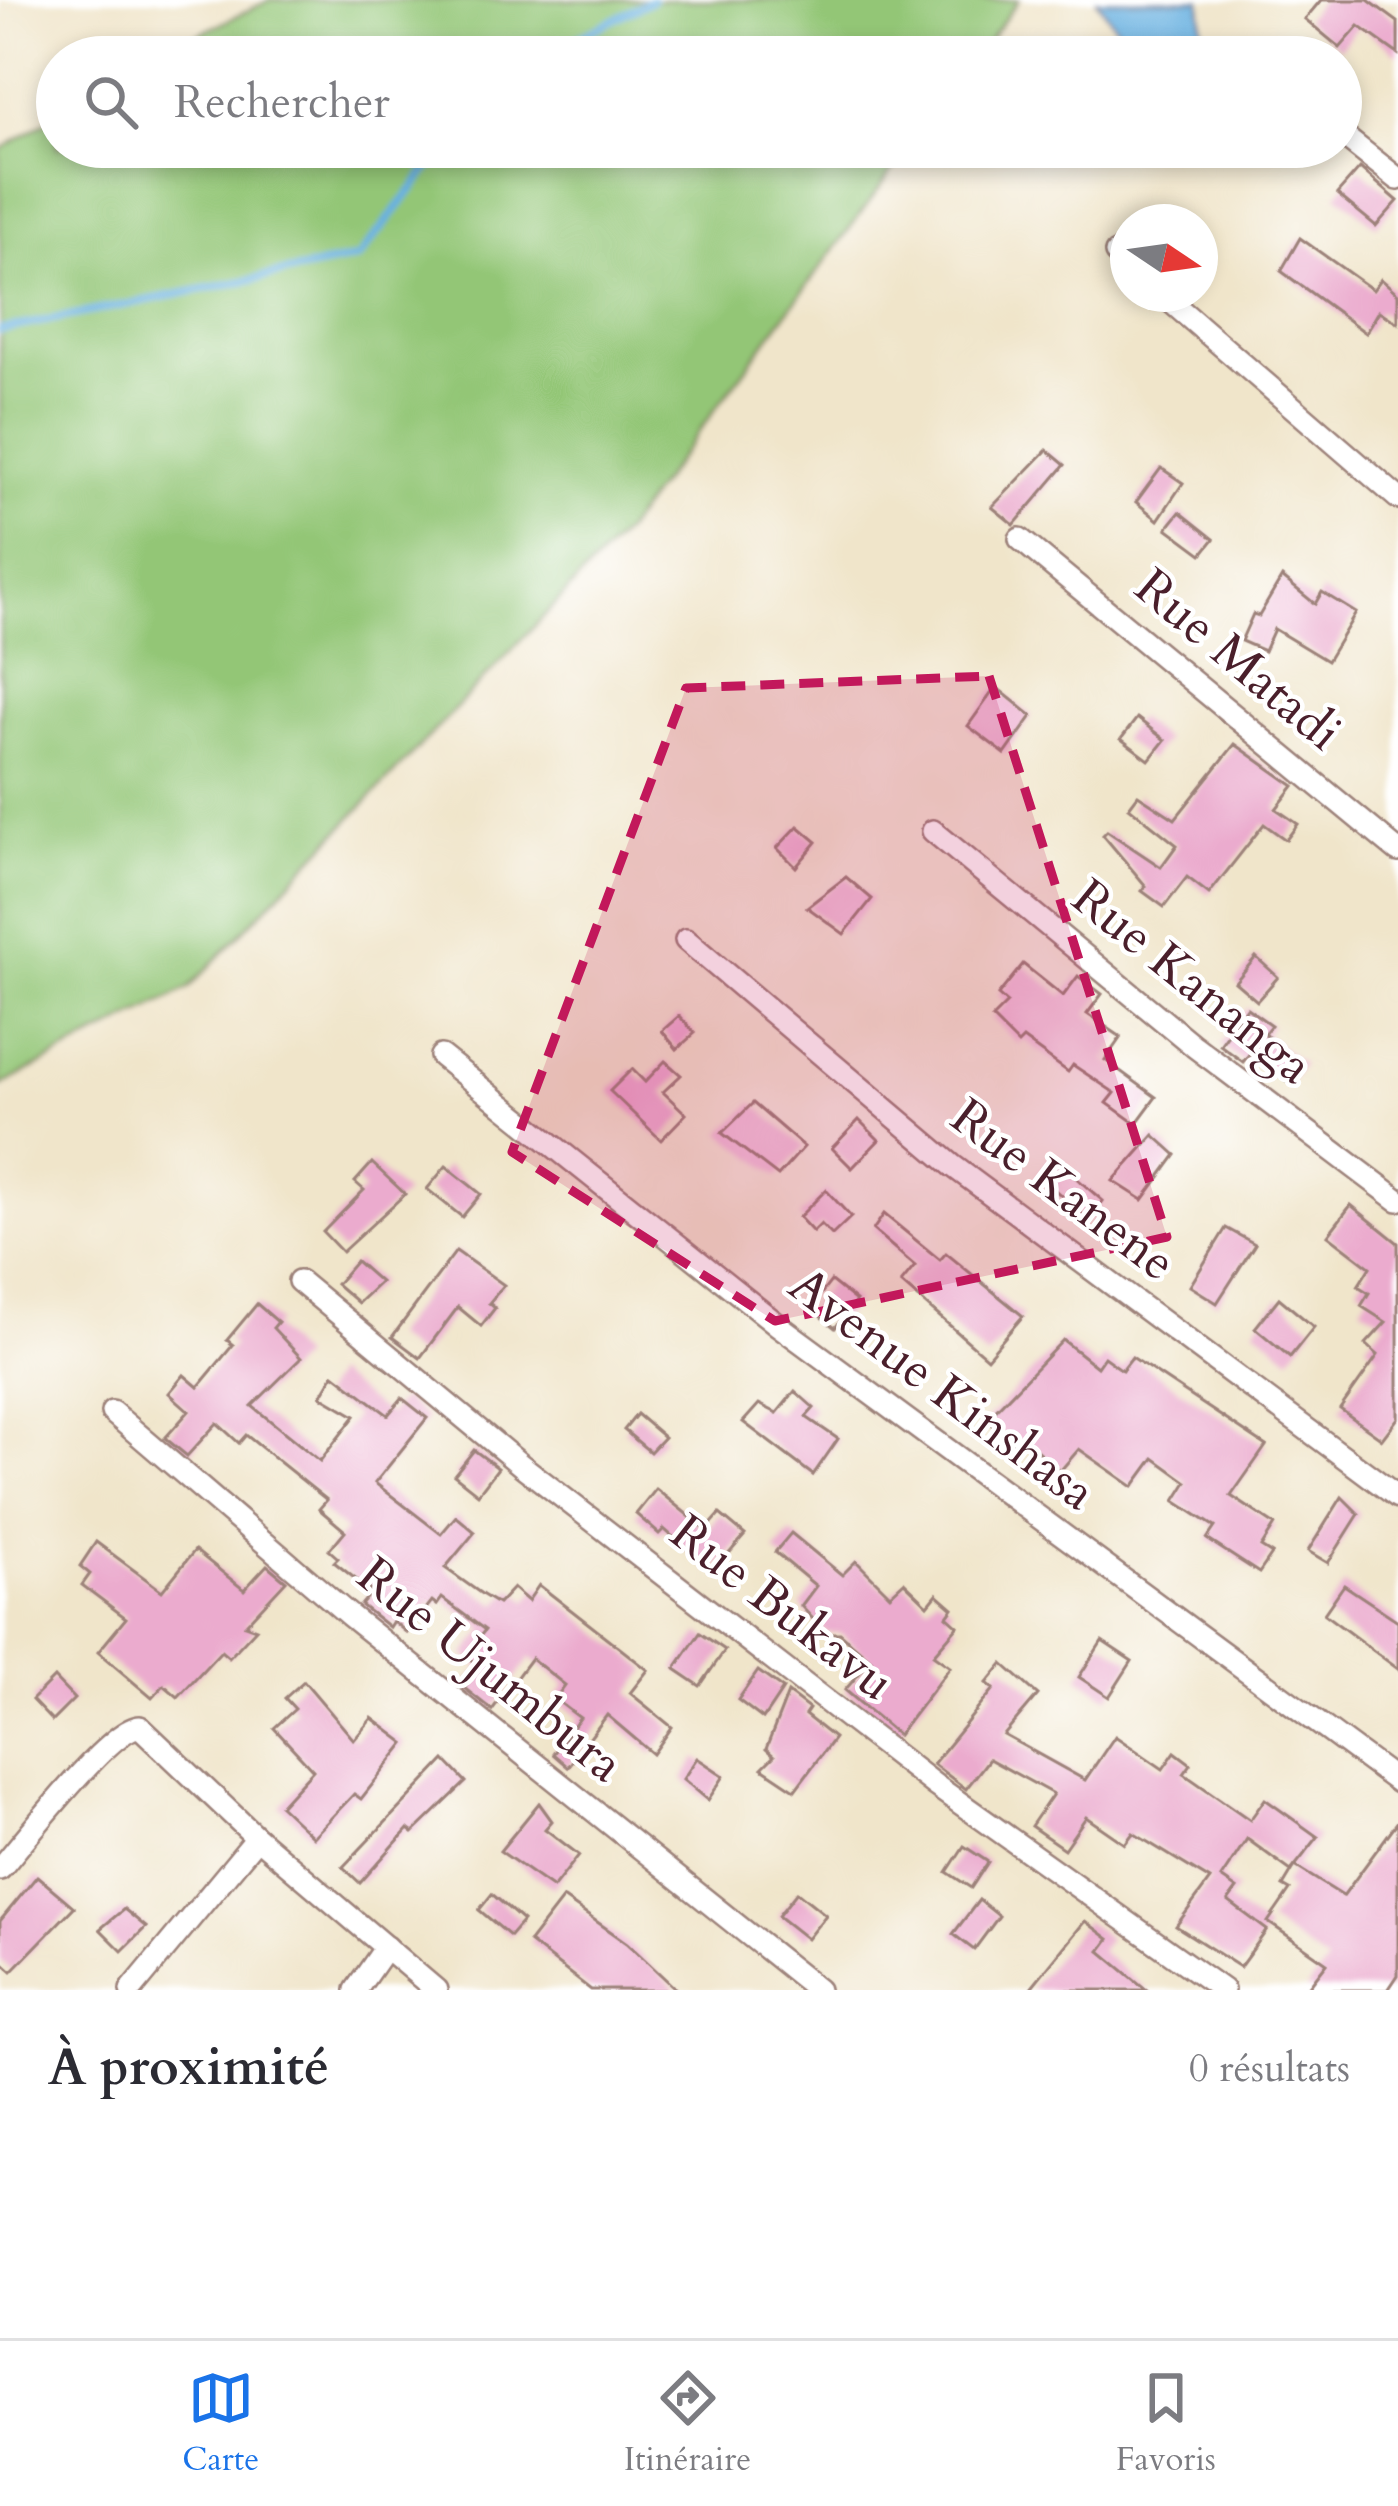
<!DOCTYPE html>
<html lang="fr">
<head>
<meta charset="utf-8">
<style>
  body { margin:0; font-family:Cardo,serif; background:#f7f7f7; color:#2b2b33 }
  .compass { position:absolute; left:1110px; top:204px; width:108px; height:108px; border-radius:50%; background:#fff; box-shadow:0 6px 18px #0003; rotate:103deg }
  .list { margin:0; padding:0; list-style:none }
  h2 { display:flex; justify-content:space-between; align-items:center; height:156px; margin:0; padding:0 48px; font-size:51px }
  h2 small { font-size:39px; font-weight:400; color:#7c7c81 }
  .icon { flex:none; width:66px; height:66px; fill:none; stroke:currentColor; stroke-width:2; stroke-linecap:round; stroke-linejoin:round }
  .map { position:relative; flex:none; width:1398px; height:1990px; overflow:hidden }
  .search { position:absolute; background:#fff; box-shadow:0 6px 18px #0003; left:36px; right:36px; top:36px; height:132px; display:flex; align-items:center; gap:30px; box-sizing:border-box; padding:0 42px; border-radius:66px; color:#7c7c81; font-size:45px }
  .sheet { height:348px; background:#fff }
  nav { display:flex; justify-content:space-around; align-items:center; box-sizing:border-box; height:168px; border-top:3px solid #e1e1e2; background:#fff; font-size:33px; color:#7c7c81 }
  nav a { display:grid; justify-items:center; gap:6px }
  nav .on { color:#1a73e8 }
  .map>svg:first-child { display:block }
  .green { fill:#93c676; stroke:#6e7250; stroke-width:3 }
  .water { fill:#69b1e0; stroke:#5a6886; stroke-width:3 }
  .lines { fill:none; stroke-linecap:round; stroke-linejoin:round }
  .stream { stroke:#69b1e0; stroke-width:8 }
  .building { fill:#ebabce }
  .street-casing { stroke:#9d827a; stroke-width:26 }
  .street { stroke:#fff; stroke-width:21 }
  .marked { fill:#c2185b; fill-opacity:0.2; stroke:#c2185b; stroke-width:9; stroke-dasharray:24 15; stroke-linejoin:round }
  .labels { text-anchor:middle; dominant-baseline:central; stroke-width:9; stroke-linejoin:round; paint-order:stroke }
  .street-label { font-size:51px; fill:#4a1f2b; stroke:#fff }
</style>
</head>
<body>
<div class="map">
<svg width="1398" height="1990" viewBox="0 0 1398 1990">
  <rect width="100%" height="100%" fill="#fff"/>
  <filter id="ink" filterUnits="userSpaceOnUse"><feTurbulence type="fractalNoise" baseFrequency=".00833" numOctaves="2"/><feDisplacementMap in="SourceGraphic" scale="24" xChannelSelector="R" yChannelSelector="G"/><feConvolveMatrix kernelMatrix="1 2 1 2 8 2 1 2 1" color-interpolation-filters="sRGB"/></filter>
  <filter id="wash" filterUnits="userSpaceOnUse"><feTurbulence type="fractalNoise" baseFrequency=".004" numOctaves="4" result="noise"/><feDisplacementMap in="SourceGraphic" scale="48" xChannelSelector="R" yChannelSelector="G"/><feGaussianBlur stdDeviation="2.7" result="paint"/><feColorMatrix in="noise" values="0 0 0 0 0 0 0 0 0 0 0 0 0 0 0 0 0 1.4 0 .05"/><feComposite in="paint" operator="in"/></filter>
  <g filter="url(#wash)">
    <rect width="100%" height="100%" fill="#f0e5ca"/>
    <g class="green">
      <polygon points="270,0 1019,0 977,57 152,57"/>
      <polygon points="57,115 57,147 910,147 625,531 189,988 0,1086 0,150"/>
    </g>
    <polygon class="water" points="1097,0 1201,0 1204,53 1089,57 1133,51"/>
    <g class="lines">
      <g class="stream">
        <polyline points="540,57 652,0"/>
        <polyline points="0,330 358,258 446,147"/>
      </g>
    </g>
    <g id="blocks">
      <g class="building">
        <polygon points="1321,0 1368,0 1398,22 1398,54 1359,26 1340,48 1305,19"/>
        <polygon points="1360,168 1398,201 1376,226 1337,194"/>
        <polygon points="1300,238 1373,290 1381,279 1398,294 1398,323 1379,311 1366,333 1281,271"/>
        <polygon points="1047,450 1065,465 1014,525 992,507"/>
        <polygon points="1161,468 1183,483 1158,520 1136,502"/>
        <polygon points="1180,512 1214,539 1202,554 1167,528"/>
        <polygon points="1282,577 1315,604 1322,592 1356,613 1327,661 1274,629 1264,651 1241,641 1253,614 1259,616"/>
        <polygon points="996,687 1032,716 1005,754 968,726"/>
        <polygon points="1137,718 1165,740 1149,760 1121,739"/>
        <polygon points="1235,744 1294,786 1276,809 1298,824 1286,840 1264,824 1209,894 1187,877 1164,907 1142,891 1146,886 1103,835 1107,831 1161,867 1177,845 1129,807 1138,795 1175,819"/>
        <polygon points="798,826 817,842 796,867 777,848"/>
        <polygon points="846,877 872,899 844,934 807,907"/>
        <polygon points="1256,957 1278,977 1257,1001 1235,982"/>
        <polygon points="1023,964 1063,996 1078,976 1102,994 1087,1014 1121,1037 1105,1060 1156,1097 1136,1124 1107,1103 1115,1093 1073,1065 1068,1072 1023,1039 1018,1044 992,1018 1007,1003 998,995"/>
        <polygon points="1247,1008 1271,1025 1264,1034 1303,1064 1289,1083 1250,1053 1243,1062 1220,1045"/>
        <polygon points="679,1016 695,1033 677,1049 662,1031"/>
        <polygon points="665,1061 681,1075 663,1092 686,1114 661,1140 610,1091 632,1069 645,1082"/>
        <polygon points="753,1103 804,1147 778,1176 722,1133"/>
        <polygon points="859,1120 879,1140 852,1168 832,1148"/>
        <polygon points="1154,1135 1176,1155 1143,1200 1113,1181"/>
        <polygon points="1052,1157 1103,1201 1089,1220 1037,1174"/>
        <polygon points="372,1163 405,1194 342,1252 323,1232 364,1190 355,1182"/>
        <polygon points="446,1166 481,1194 462,1217 427,1189"/>
        <polygon points="826,1190 851,1217 832,1235 821,1224 813,1232 799,1217"/>
        <polygon points="1351,1205 1398,1243 1398,1418 1382,1439 1340,1409 1378,1355 1366,1344 1386,1322 1361,1306 1369,1293 1358,1286 1370,1267 1328,1235"/>
        <polygon points="884,1214 940,1260 946,1253 1023,1316 987,1358 901,1283 915,1266 873,1230"/>
        <polygon points="1226,1228 1255,1244 1217,1303 1190,1286"/>
        <polygon points="456,1251 504,1285 489,1303 495,1308 481,1326 458,1307 420,1358 392,1337"/>
        <polygon points="356,1261 380,1282 358,1303 336,1284"/>
        <polygon points="831,1281 856,1301 835,1328 810,1308"/>
        <polygon points="1279,1298 1314,1327 1290,1357 1255,1328"/>
        <polygon points="257,1304 278,1322 273,1328 301,1358 252,1406 320,1461 355,1416 321,1396 334,1374 388,1415 402,1398 427,1418 375,1483 441,1534 456,1516 475,1532 445,1568 483,1595 498,1604 513,1588 528,1601 539,1585 648,1670 630,1693 672,1727 653,1754 607,1715 568,1767 553,1754 580,1718 555,1699 565,1685 531,1658 492,1710 464,1688 480,1667 465,1655 485,1630 442,1598 437,1605 432,1601 407,1633 393,1621 389,1627 361,1605 372,1592 334,1562 338,1558 329,1550 345,1531 319,1509 327,1500 246,1435 239,1443 217,1423 187,1456 165,1438 189,1411 169,1393 184,1375 198,1387 233,1345 227,1340"/>
        <polygon points="1063,1340 1097,1367 1104,1357 1122,1370 1132,1357 1266,1446 1231,1496 1275,1525 1261,1547 1272,1554 1259,1573 1207,1539 1215,1527 1175,1501 1187,1482 1154,1458 1133,1487 1079,1449 1060,1471 1024,1439 1018,1447 986,1420"/>
        <polygon points="795,1391 814,1408 806,1417 838,1439 813,1475 743,1422 759,1404 777,1413"/>
        <polygon points="637,1414 664,1437 650,1452 624,1430"/>
        <polygon points="474,1450 498,1468 478,1494 454,1475"/>
        <polygon points="656,1489 706,1530 720,1514 745,1535 713,1572 664,1529 659,1534 636,1514"/>
        <polygon points="1342,1497 1359,1514 1328,1563 1308,1551"/>
        <polygon points="791,1533 842,1575 856,1561 890,1595 904,1582 928,1605 937,1594 953,1608 947,1616 958,1626 933,1655 950,1667 898,1735 845,1690 871,1660 840,1633 826,1633 801,1606 816,1586 775,1552"/>
        <polygon points="96,1542 162,1591 195,1550 244,1590 267,1565 286,1581 245,1625 256,1629 229,1658 221,1651 178,1697 164,1685 152,1698 98,1652 126,1618 82,1585 90,1574 80,1566"/>
        <polygon points="1344,1585 1398,1621 1398,1669 1324,1614"/>
        <polygon points="700,1633 725,1650 700,1686 675,1669"/>
        <polygon points="1102,1641 1132,1661 1109,1697 1079,1677"/>
        <polygon points="1003,1664 1038,1695 1004,1735 1085,1780 1115,1736 1163,1769 1175,1752 1191,1764 1184,1774 1250,1820 1265,1799 1318,1837 1291,1871 1247,1839 1221,1878 1237,1889 1228,1901 1267,1930 1240,1967 1176,1926 1210,1880 1133,1833 1125,1844 1086,1817 1064,1849 1031,1826 1053,1794 989,1759 966,1789 933,1764 994,1689 987,1683"/>
        <polygon points="758,1671 783,1689 763,1719 738,1700"/>
        <polygon points="54,1678 74,1699 52,1721 32,1700"/>
        <polygon points="304,1681 354,1740 372,1718 405,1743 361,1799 354,1794 313,1837 280,1806 313,1770 274,1728 295,1709 285,1698"/>
        <polygon points="788,1693 809,1709 805,1715 834,1738 795,1790 762,1768 774,1756 766,1749"/>
        <polygon points="697,1758 724,1776 708,1800 683,1779"/>
        <polygon points="445,1760 466,1782 413,1833 408,1829 360,1883 343,1867"/>
        <polygon points="539,1803 552,1821 545,1829 579,1855 553,1888 500,1851"/>
        <polygon points="1398,1821 1398,1975 1388,1990 1306,1990 1327,1963 1268,1922 1290,1890 1283,1886 1295,1866 1343,1896"/>
        <polygon points="964,1846 988,1862 971,1888 947,1872"/>
        <polygon points="37,1876 74,1907 12,1971 0,1960 0,1921"/>
        <polygon points="797,1892 826,1915 807,1939 778,1916"/>
        <polygon points="492,1894 523,1921 510,1936 479,1910"/>
        <polygon points="563,1898 627,1943 677,1990 591,1990 529,1942"/>
        <polygon points="979,1900 999,1916 974,1950 953,1934"/>
        <polygon points="124,1909 146,1927 122,1951 100,1929"/>
        <polygon points="1085,1921 1109,1939 1100,1951 1147,1990 1029,1990"/>
      </g>
    </g>
  </g>
  <g filter="url(#ink)">
    <use href="#blocks" fill-opacity="0" stroke="#9d827a" stroke-width="3"/>
    <g class="lines">
      <g class="street-casing">
        <g id="street">
          <polyline points="1341,134 1398,179"/>
          <polyline points="1116,253 1128,264"/>
          <polyline points="1162,294 1398,498"/>
          <polyline points="1020,539 1398,851"/>
          <polyline points="933,831 1194,1046 1398,1200"/>
          <polyline points="686,940 953,1166 1398,1497"/>
          <polyline points="441,1056 778,1325 1398,1782"/>
          <polyline points="299,1281 521,1465 936,1786 1223,1990"/>
          <polyline points="112,1412 349,1615 818,1990"/>
          <path d="M0,1869c23,-27 111,-142 140,-142l117,111 179,152"/>
          <polyline points="131,1990 257,1838"/>
          <polyline points="356,1990 386,1947"/>
        </g>
      </g>
      <use href="#street" class="street"/>
    </g>
  </g>
  <path class="marked" d="M989,676l178,561 -392,84 -263,-169 174,-464z"/>
  <g class="labels">
    <g class="street-label">
      <text transform="translate(1238 660) rotate(40)">Rue Matadi</text>
      <text transform="translate(1192 982) rotate(39)">Rue Kananga</text>
      <text transform="translate(1063 1190) rotate(37)">Rue Kanene</text>
      <text transform="translate(942 1389) rotate(37)">Avenue Kinshasa</text>
      <text transform="translate(782 1608) rotate(38)">Rue Bukavu</text>
      <text transform="translate(490 1670) rotate(39)">Rue Ujumbura</text>
    </g>
  </g>
</svg>
<svg class="compass" viewBox="-18 -18 36 36"><path d="M0-13l5 13h-10z" fill="#e53935"/><path d="M0 13l5-13h-10z" fill="#7c7c81"/></svg>
<div class="search"><svg class="icon" aria-label="search" viewBox="0 0 24 24"><circle cx="10" cy="10" r="6"/><path d="M15 15l6 6"/></svg>Rechercher</div>
</div>
<section class="sheet">
<h2>À proximité<small>0 résultats</small></h2>
<ul class="list">
</ul>
</section>
<nav>
<a class="on"><svg class="icon" aria-label="map" viewBox="0 0 24 24"><path d="M3 6l6-2 6 2 6-2v14l-6 2-6-2-6 2zM9 4v14M15 6v14"/></svg>Carte</a>
<a><svg class="icon" aria-label="directions" viewBox="0 0 24 24"><path d="M12 3l9 9-9 9-9-9zM9 14v-3h6M13 9l2 2-2 2"/></svg>Itinéraire</a>
<a><svg class="icon" aria-label="saved" viewBox="0 0 24 24"><path d="M7 4h10v16l-5-4-5 4z"/></svg>Favoris</a>
</nav>
</body>
</html>
